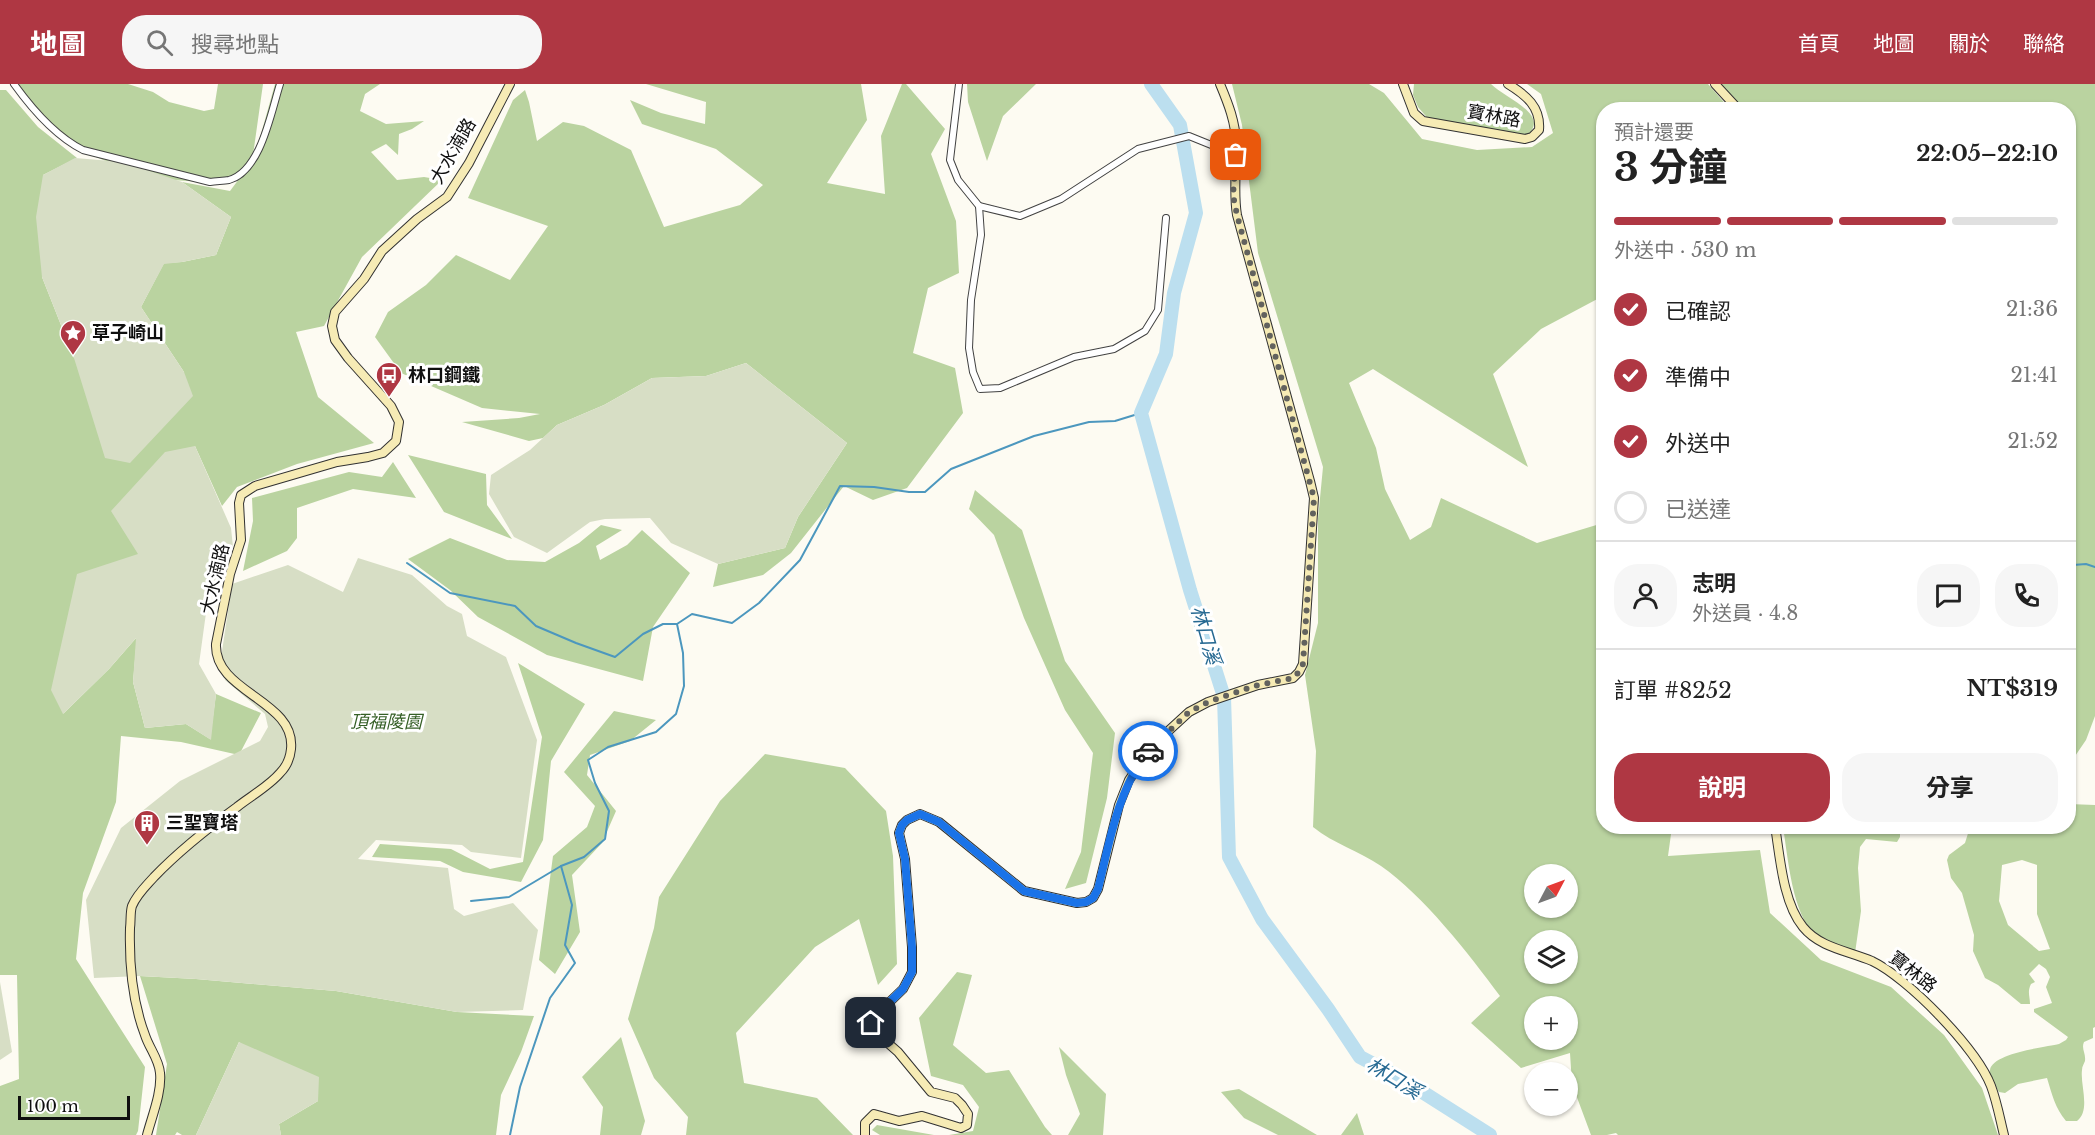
<!DOCTYPE html>
<html lang="zh-TW">
<head>
<meta charset="utf-8">
<style>
  :root { --surface:#fff; --page:#f6f6f6; --text:#222; --muted:#767676; --line:#e0e0e0; --accent:#af3743 }
  body { margin:0; font-family:"Libre Baskerville","Noto Sans TC",serif; background:var(--page); color:var(--text); height:100vh; display:flex; flex-direction:column; font-size:22px; white-space:nowrap }
  * { box-sizing:border-box; margin:0 }
  p { font-size:20px; color:var(--muted) }
  .icon { flex:none; width:33px; height:33px; fill:none; stroke:currentColor; stroke-width:2; stroke-linecap:round; stroke-linejoin:round }
  .map { position:relative; flex:1; overflow:hidden }
  .side { position:absolute; left:1596px; top:18px; width:480px; height:732px; display:flex; flex-direction:column; background:var(--surface); border-radius:24px; box-shadow:0 2px 4px #0004 }
  .side>* { flex:none }
  .needle { width:39px; rotate:49deg }
  .fabs { position:absolute; left:1524px; top:780px; display:grid; gap:12px }
  .fabs a { display:grid; place-items:center; width:54px; height:54px; border-radius:50%; background:var(--surface); box-shadow:0 2px 4px #0004; font-size:30px }
  .scale { position:absolute; left:18px; bottom:15px; width:112px; box-sizing:border-box; padding-left:6px; border:3px solid #0f0f0f; border-top:0; font-size:16px; line-height:21px; white-space:nowrap; color:#0f0f0f; -webkit-text-stroke:4px #fff; paint-order:stroke }
  .pin { position:absolute; display:grid; place-items:center; width:51px; height:51px; color:#fff; margin:-26px; border-radius:12px; box-shadow:0 3px 9px #0006 }
  .courier { position:absolute; display:grid; place-items:center; width:60px; height:60px; margin:-30px; border:4px solid #1a73e8; border-radius:50%; background:#fff; color:#222; box-shadow:0 2px 8px #0007 }
  .head em { font-style:normal; font-weight:700 }
  .head div { display:flex; flex-direction:column-reverse }
  .head { display:flex; align-items:center; justify-content:space-between; height:102px; padding:0 18px }
  h1 { font-size:39px; font-weight:700; line-height:45px }
  .bar { display:grid; grid-template-columns:repeat(4,1fr); gap:9px 6px; align-content:center; height:72px; padding:0 18px }
  .bar i { height:8px; border-radius:4px; background:var(--line) }
  .bar .active { background:var(--accent) }
  .bar p { grid-column:span 4 }
  .line { display:flex; align-items:center; gap:15px; padding:0 18px; border-top:2px solid var(--line) }
  .line div { flex:1 }
  .round { display:grid; place-items:center; flex:none; width:63px; height:63px; border-radius:24px; background:var(--page) }
  ol { padding:0 18px; list-style:none }
  li { display:flex; align-items:center; gap:18px; height:66px }
  li p { margin-inline-start:auto }
  li .icon { padding:6px; border-radius:50%; background:var(--accent); color:#fff; stroke-width:4 }
  li:last-child { color:var(--muted) }
  li i { width:33px; height:33px; border:3px solid var(--line); border-radius:50% }
  .cta { display:flex; gap:12px; margin-top:auto; padding:12px 18px }
  .cta a { flex:1; height:69px; border-radius:24px; background:var(--accent); color:#fff; font-size:24px; font-weight:700; line-height:69px; text-align:center }
  .cta a+a { background:var(--page); color:var(--text) }
  header { display:flex; align-items:center; gap:36px; box-sizing:border-box; height:84px; padding:0 30px; background:var(--accent); color:#fff }
  header strong { font-size:28px }
  nav { display:flex; gap:33px; margin-inline-start:auto; font-size:21px }
  .search { width:420px; height:54px; background:var(--page); display:flex; align-items:center; gap:15px; box-sizing:border-box; padding:0 21px; border-radius:24px; color:var(--muted); font-size:22px }
  .map>svg:first-child { display:block }
  .forest { fill:#bad3a0; fill-rule:evenodd }
  .cemetery { fill:#d7dec5 }
  .lines { fill:none; stroke-linecap:round; stroke-linejoin:round }
  .stream { stroke:#4c97be; stroke-width:2 }
  .river { stroke:#bcdfef; stroke-width:14 }
  .street-casing { stroke:#424242; stroke-width:8 }
  .secondary-casing { stroke:#313131; stroke-width:10 }
  .street { stroke:#fff; stroke-width:6 }
  .secondary { stroke:#f6ebb5; stroke-width:8 }
  .done { stroke:#62625e; stroke-width:6; stroke-dasharray:0 10.8 }
  .route { stroke:#1a73e8; stroke-width:8 }
  .labels { text-anchor:middle; stroke-width:6; stroke-linejoin:round; paint-order:stroke }
  .street-label { font-size:18px; fill:#0f0f0f; stroke:#fff }
  .poi-label { font-size:18px; font-weight:bold; fill:#0f0f0f; stroke:#fff; text-anchor:start }
  .park-label { font-size:18px; font-style:italic; fill:#355f26; stroke:#fff }
  .water-label { font-size:20px; font-style:italic; fill:#266992; stroke:#fff }
</style>
</head>
<body>
<header>
<strong>地圖</strong>
<div class="search"><svg class="icon" aria-label="search" viewBox="0 0 24 24"><circle cx="10" cy="10" r="6"/><path d="M15 15l6 6"/></svg>搜尋地點</div>
<nav><a>首頁</a><a>地圖</a><a>關於</a><a>聯絡</a></nav>
</header>
<div class="map">
<svg width="2095" height="1051" viewBox="0 0 2095 1051">
  <rect width="100%" height="100%" fill="#fdfbf2"/>
  <g class="forest">
    <path d="M11,0H128L153,8L169,18L204,27L214,25L218,0H263L253,71L240,92L218,99L172,96L118,82L76,65Z"/>
    <path d="M275,0H380L365,10L360,27L386,40L424,37L412,45L399,50L398,71L386,60L371,68L397,96L424,93L442,96L362,173L324,242L296,248L318,313L374,359L297,380L237,403L222,422L195,362L139,470L63,630L109,585L137,553L133,598L145,644L186,640L210,655L216,610L261,629L239,671L181,658L121,652L116,718L83,809L76,875L145,983L138,1047L136,1051H0V1002L19,995L17,891H0V6H6L38,43L77,74L43,91L42,193L74,274L184,288L141,223L164,179L182,178L216,171L231,133L182,98L230,107L254,75Z"/>
    <path d="M646,0H861L867,36L827,99L885,110L881,52L902,0H906L945,45L931,70L956,137L959,189L928,204L913,269L955,284L963,329L907,404L873,416L844,402L791,469L763,491L713,503L718,480L785,464L798,433L847,359L746,279L706,292L652,294L604,321L557,341L543,354L529,357L462,338L519,334L540,330L482,324L401,289L375,253L388,228L426,201L456,171L510,196L548,142L468,114L513,16L525,6L529,18L537,57L563,38L584,42L631,66L664,143L740,121L763,101L716,65L642,40L630,16L661,29L705,40L706,18Z"/>
    <path d="M967,0H1036L1003,32L987,77L968,18Z"/>
    <path d="M1232,0H1369L1384,9L1422,55L1477,66L1532,63L1553,49L1541,10L1527,0H1708L1730,25L1604,26L1603,212L1541,245L1493,290L1528,383L1373,285L1349,299L1376,364L1385,405L1410,456L1431,443L1441,414L1537,459L1603,439L1604,742L1672,743L1668,772L1760,766L1770,829L1821,876L1891,903L1944,951L1982,1004L1998,1051H1618L1616,1049L1607,1051H1591L1572,1000L1570,969L1521,984L1471,939L1500,912C1469,870 1423,811 1381,782C1359,767 1334,760 1313,743L1316,667L1305,591L1318,539V435L1323,383L1258,169L1242,41ZM1534,790H1568V824H1534ZM1534,856H1568V890H1534ZM1534,922H1568V956H1534Z"/>
    <path d="M1414,0H1491C1504,14 1554,31 1525,53L1430,37L1418,23L1413,11Z"/>
    <path d="M1720,0H2095V632L2086,656L2069,681L2068,26L1742,25Z"/>
    <path d="M408,371L486,390L487,421L512,455L444,428Z"/>
    <path d="M393,378L416,414L353,405L297,424V454L287,467L243,487L253,437L252,414L349,388L382,393Z"/>
    <path d="M975,406L1022,446L1065,577L1115,649L1107,714L1086,799L1065,805L1081,768L1093,669L1065,626L1024,534L994,451L969,425Z"/>
    <path d="M601,441L622,446L596,462L600,476L627,461L642,446L690,489L653,543L643,597L547,571L478,533L450,506L408,475L450,454L507,476L545,478L579,459Z"/>
    <path d="M518,579L585,620L551,677L543,756L521,798L463,788L440,777L372,773L380,760L451,765L490,785L523,778L542,653Z"/>
    <path d="M614,627L656,636L630,657L590,671L587,691L616,727L602,759L572,791L580,848L555,890L539,876L553,772L587,743L595,722L564,688Z"/>
    <path d="M765,670L845,684L886,727L893,772L897,880L878,901L859,835L815,863L736,949L744,999L817,1014L853,1051H686L688,1033L654,994L628,935L654,844L659,813L720,717Z"/>
    <path d="M2069,720L2095,721V943L2093,944V954L2084,958C2081,965 2086,969 2085,977C2084,980 2082,982 2082,986C2080,1001 2091,1026 2077,1037H2066C2055,1024 2052,1010 2047,994L2018,1000L2005,1009L1999,1008C1996,1002 1989,993 1990,986C1992,969 2046,963 2059,960L2066,956L2068,953L2034,928V925L2052,919L2046,903L2050,893L2046,885L2039,880L2029,890L2035,898L2031,900C2027,908 2030,912 2030,920H2021L1998,901L1985,894L1973,867L1974,851L1962,809L1951,794L1947,776L1949,771L1965,759L1970,743L2068,742ZM2022,776L2037,781V830L2050,865L2039,867L2008,841L1999,817L2002,781Z"/>
    <path d="M1783,743H1900V753L1897,758L1866,755L1860,763L1858,784L1861,827L1855,869C1843,864 1825,860 1816,852C1792,831 1788,773 1783,743Z"/>
    <path d="M957,888L972,891L953,961L986,989L1009,986L1045,1043L1052,1051H949L973,1047L979,1023L963,1001L931,992L919,934Z"/>
    <path d="M140,892L196,895L336,907L457,928L534,932L521,968L501,1011L496,1051H281L279,1040L318,1017L239,958L196,1051H182L177,1048L175,1051H156L167,980Z"/>
    <path d="M621,953L645,1037L641,1051H600L603,1023L582,993Z"/>
    <path d="M1059,963L1106,1010L1103,1051H1068L1080,1030L1066,991Z"/>
    <path d="M1239,1005L1317,1051H1278L1244,1034L1221,1008Z"/>
    <path d="M1357,1029L1364,1051H1341Z"/>
    <path d="M877,1041L934,1051H880L872,1046Z"/>
  </g>
  <g class="cemetery">
    <path d="M75,74L123,78L182,98L231,133L216,171L182,178L164,180L141,223L184,288L193,312L130,379L105,374L74,274L42,193L36,133L43,91Z"/>
    <path d="M746,279L847,359L798,433L785,464L718,480L671,459L650,434L605,435L590,438L547,469L514,453L489,410L491,391L530,366L557,341L604,321L652,294L706,292Z"/>
    <path d="M195,362L231,444L233,463L209,507L199,580L216,610L211,656L186,640L145,644L133,598L136,554L109,585L63,630L51,606L77,490L138,470L111,427L165,368Z"/>
    <path d="M358,474L412,491L447,522L462,530L467,552L506,573L537,656L521,774L471,768L462,761L376,756L358,775L448,784L454,825L464,832L513,819L538,846L523,926L457,928L336,907L196,895L140,892L94,894L86,816L121,744L180,697L260,657L268,643L265,630L225,596L221,574L232,500L288,481L343,508Z"/>
    <path d="M0,898L12,968L0,976Z"/>
    <path d="M239,958L319,993L318,1017L279,1040L281,1051H196Z"/>
  </g>
  <g class="lines">
    <g class="stream">
      <path d="M407,479L450,509L515,522L536,542L576,559L615,573L643,550L663,540H677"/>
      <path d="M2072,499L2073,481L2086,480L2095,483"/>
      <path d="M471,817L509,813L561,782"/>
      <path d="M510,1051L520,1003L550,914L575,879L565,861L572,821L561,782L584,773L605,755L609,727L595,699L588,676L608,663L656,648L676,630L684,602L683,569L677,540L692,530L732,539L759,519L800,476L840,402L874,403L909,408H925L951,385L1034,352L1089,338L1115,337L1141,329"/>
    </g>
    <path class="river" d="M1151,0L1180,41L1196,129L1174,209L1166,270L1141,329L1190,506L1224,613L1229,773L1262,835L1328,925L1360,973L1402,995L1490,1051"/>
    <g class="street-casing">
      <g id="street">
        <path d="M14,0C32,25 55,52 83,66L210,98C216,97 223,97 229,96C261,87 271,28 280,0"/>
        <path d="M959,0L950,76L958,96L979,122L981,151L971,216L969,264L973,288L980,305L1000,304L1074,273L1114,265L1145,247L1158,226L1166,134"/>
        <path d="M979,122L1020,132L1061,115L1138,65L1189,52L1236,71"/>
      </g>
    </g>
    <g class="secondary-casing">
      <g id="secondary">
        <path d="M1403,0L1414,29L1423,37L1525,55L1532,53L1539,46C1541,23 1526,11 1508,0"/>
        <path d="M1715,0L1739,26"/>
        <path d="M1775,742C1780,773 1783,819 1803,843C1820,864 1849,867 1872,877C1908,894 1977,965 1991,1002C1997,1018 2000,1035 2004,1051"/>
        <path d="M147,1051C152,1032 162,1008 160,989C159,975 149,964 145,951C132,917 129,881 130,844C131,837 130,828 132,822C137,810 146,802 154,793C179,767 208,744 237,723C251,712 269,702 280,689C287,682 290,675 291,665C296,616 214,609 216,560L230,490L241,456L239,419L241,411L255,402L337,378L368,373L383,369L396,357L399,338L391,322L348,274L335,256L332,242L335,228L364,195L382,167L417,135L447,113L469,79L510,0"/>
        <path d="M865,1051V1039L874,1030L899,1037L922,1032L961,1044L967,1041L968,1030L962,1021L955,1014L931,1008L898,968L873,946L871,939L874,933L903,905L912,888V863L905,775L899,749L902,741L907,736L920,730L939,738L1024,807L1077,819L1086,818L1093,814L1098,805L1119,721L1129,696L1153,661L1189,628L1208,618L1258,601L1293,594L1299,588L1303,580L1314,414L1310,397L1237,131C1233,107 1237,84 1236,60C1236,39 1228,19 1220,0"/>
      </g>
    </g>
    <use href="#street" class="street"/>
    <use href="#secondary" class="secondary"/>
  </g>
  <g class="lines">
    <path class="done" d="M1148,667L1189,628L1208,618L1225,612L1258,601L1293,594L1299,588L1303,580L1314,414L1237,131L1233,111L1236,71"/>
    <path class="route" d="M871,939L874,933L903,905L912,888V863L905,775L899,749L902,741L907,736L920,730L939,738L1024,807L1077,819L1086,818L1093,814L1098,805C1110,757 1117,708 1148,667"/>
  </g>
  <defs>
    <g id="sight-pin" transform="scale(1.35)"><path d="M0 17L-7.5 6A9.5 9.5 0 1 1 7.5 6Z" fill="#af3743" stroke="#fff"/><path d="M0-6L1.8-2.2L6-1.7L2.9 1.2L3.7 5.4L0 3.3L-3.7 5.4L-2.9 1.2L-6-1.7L-1.8-2.2Z" fill="#fff"/></g>
    <g id="bus-pin" transform="scale(1.35)"><path d="M0 17L-7.5 6A9.5 9.5 0 1 1 7.5 6Z" fill="#af3743" stroke="#fff"/><path d="M-5-6H5V4H4V6H2V4H-2V6H-4V4H-5ZM-3.5-4V0h7V-4ZM-3.5 1.2v1.5H-2V1.2ZM2 1.2v1.5H3.5V1.2Z" fill="#fff"/></g>
    <g id="building-pin" transform="scale(1.35)"><path d="M0 17L-7.5 6A9.5 9.5 0 1 1 7.5 6Z" fill="#af3743" stroke="#fff"/><path d="M-4-6H4V6H1V3H-1V6H-4ZM-2.5-4.3h1.7v1.8h-1.7ZM.8-4.3h1.7v1.8H.8ZM-2.5-1h1.7V.8h-1.7ZM.8-1h1.7V.8H.8Z" fill="#fff"/></g>
  </defs>
  <g fill-rule="evenodd">
    <use href="#sight-pin" x="73" y="249"/>
    <use href="#bus-pin" x="389" y="291"/>
    <use href="#building-pin" x="147" y="739"/>
  </g>
  <g class="labels">
    <g class="street-label">
      <text transform="translate(1494 32) rotate(10)" y="6">寶林路</text>
      <text transform="translate(453 67) rotate(-60)" y="6">大水湳路</text>
      <text transform="translate(215 495) rotate(-77)" y="6">大水湳路</text>
      <text transform="translate(1913 888) rotate(38)" y="6">寶林路</text>
    </g>
    <g class="poi-label">
      <text x="92" y="255">草子崎山</text>
      <text x="408" y="297">林口鋼鐵</text>
      <text x="166" y="745">三聖寶塔</text>
    </g>
    <g class="park-label">
      <text x="386" y="644">頂福陵園</text>
    </g>
    <g class="water-label">
      <text transform="translate(1206 551) rotate(74)" y="7">林口溪</text>
      <text transform="translate(1394 994) rotate(31)" y="7">林口溪</text>
    </g>
  </g>
</svg>
<div class="fabs">
<a><svg class="needle" viewBox="-14 -14 28 28"><path d="M0-13l5 13h-10z" fill="#e53935"/><path d="M0 13l5-13h-10z" fill="#767676"/></svg></a>
<a><svg class="icon" aria-label="layers" viewBox="0 0 24 24"><path d="M12 4l9 5-9 5-9-5zM3 14l9 5 9-5"/></svg></a>
<a>+</a>
<a>−</a>
</div>
<div class="scale">100 m</div>
<div class="pin" style="left:1236px;top:71px;background:#ea580c"><svg class="icon" aria-label="bag" viewBox="0 0 24 24"><path d="M5 8h14l-1 12H6zM9 8a3 3 0 0 1 6 0"/></svg></div>
<div class="pin" style="left:871px;top:939px;background:#1f2937"><svg class="icon" aria-label="home" viewBox="0 0 24 24"><path d="M3 11l9-7 9 7M6 9v11h12V9"/></svg></div>
<div class="courier" style="left:1148px;top:667px"><svg class="icon" aria-label="car" viewBox="0 0 24 24"><path d="M5 17H2v-5l4-1 3-4h7l3 4 3 1v5h-3M9 17h6M6 11h13"/><circle cx="7" cy="17" r="2"/><circle cx="17" cy="17" r="2"/></svg></div>
<section class="side">
<div class="head"><div><h1>3 分鐘</h1><p>預計還要</p></div><em>22:05–22:10</em></div>
<div class="bar"><i class="active"></i><i class="active"></i><i class="active"></i><i></i><p>外送中 · 530 m</p></div>
<ol>
<li><svg class="icon" aria-label="check" viewBox="0 0 24 24"><path d="M5 12l5 5 9-10"/></svg>已確認<p>21:36</p></li>
<li><svg class="icon" aria-label="check" viewBox="0 0 24 24"><path d="M5 12l5 5 9-10"/></svg>準備中<p>21:41</p></li>
<li><svg class="icon" aria-label="check" viewBox="0 0 24 24"><path d="M5 12l5 5 9-10"/></svg>外送中<p>21:52</p></li>
<li><i></i>已送達</li>
</ol>
<div class="line" style="height:108px"><a class="round"><svg class="icon" aria-label="person" viewBox="0 0 24 24"><circle cx="12" cy="8" r="4"/><path d="M4 21q1-7 8-7t8 7"/></svg></a><div><b>志明</b><p>外送員 · 4.8</p></div><a class="round"><svg class="icon" aria-label="chat" viewBox="0 0 24 24"><path d="M4 5h16v11H9l-5 4z"/></svg></a><a class="round"><svg class="icon" aria-label="phone" viewBox="0 0 24 24"><path d="M5 4h4l2 5-3 2q2 4 5 5l2-3 5 2v4C11 20 4 13 5 4z"/></svg></a></div>
<div class="line" style="height:78px"><div>訂單 #8252</div><b>NT$319</b></div>
<div class="cta"><a>說明</a><a>分享</a></div>
</section>
</div>
</body>
</html>
